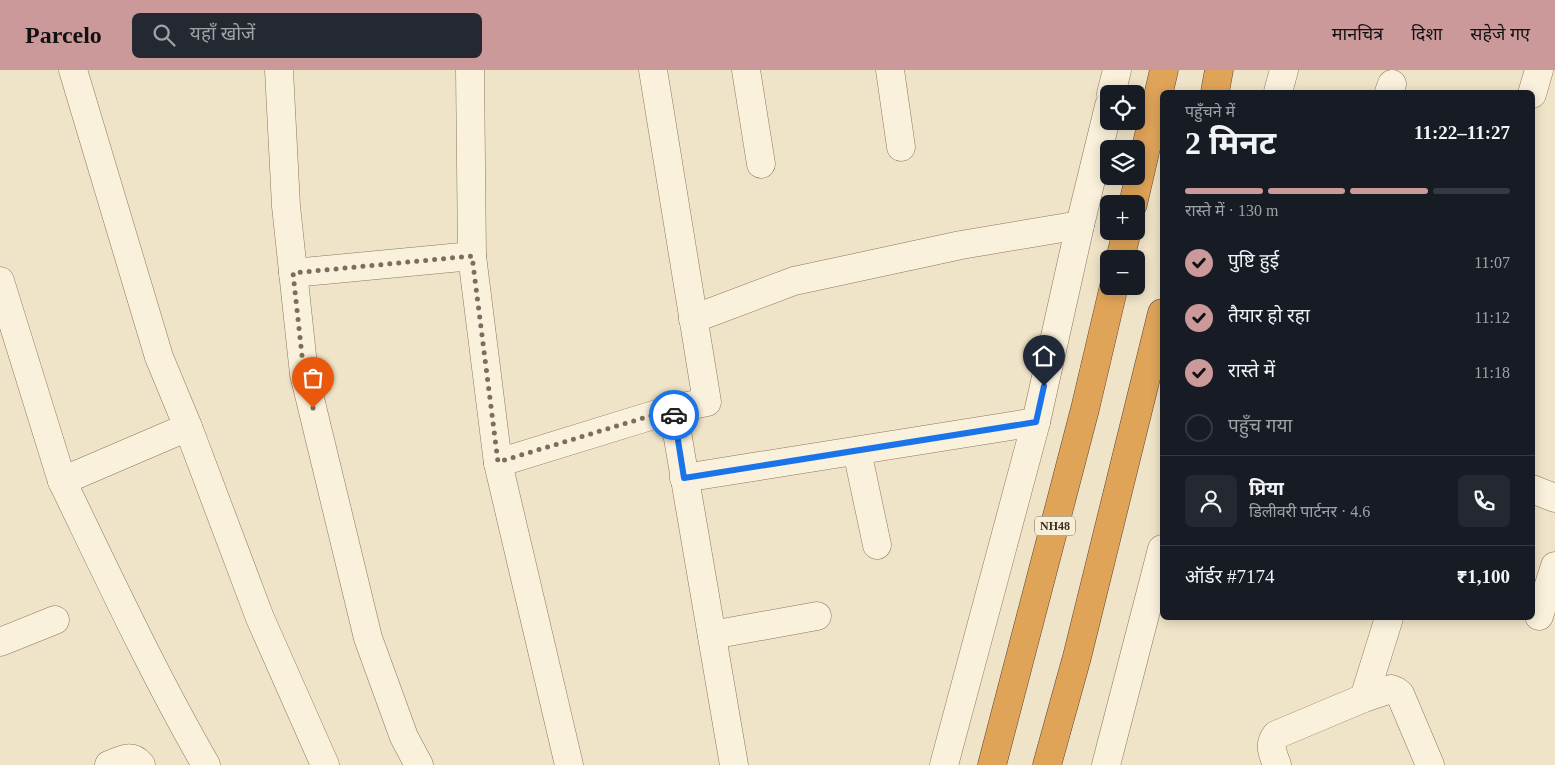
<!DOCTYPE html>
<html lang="hi">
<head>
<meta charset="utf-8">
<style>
  :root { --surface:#171b24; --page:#242831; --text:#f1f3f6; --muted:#9ea1a6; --line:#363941; --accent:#cc999b }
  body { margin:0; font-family:"Times New Roman","Noto Sans Devanagari",serif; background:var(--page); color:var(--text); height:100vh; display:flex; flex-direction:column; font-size:19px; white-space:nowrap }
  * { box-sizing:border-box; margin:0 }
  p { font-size:16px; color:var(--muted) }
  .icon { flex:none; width:28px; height:28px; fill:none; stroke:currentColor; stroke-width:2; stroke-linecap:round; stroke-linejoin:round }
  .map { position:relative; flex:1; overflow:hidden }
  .details { position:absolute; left:1160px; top:20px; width:375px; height:530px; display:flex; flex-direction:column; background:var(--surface); border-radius:8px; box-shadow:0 2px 12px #0003 }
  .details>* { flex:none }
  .fabs { position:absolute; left:1100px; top:15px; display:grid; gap:10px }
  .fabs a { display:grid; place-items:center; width:45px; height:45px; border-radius:8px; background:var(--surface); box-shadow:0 2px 12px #0003; font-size:25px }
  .pin { position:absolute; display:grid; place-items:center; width:42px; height:42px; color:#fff; margin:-51px -21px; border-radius:50% 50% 50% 0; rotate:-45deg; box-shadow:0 0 5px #0007 }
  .pin .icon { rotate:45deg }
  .courier { position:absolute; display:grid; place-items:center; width:50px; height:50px; margin:-25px; border:4px solid #1a73e8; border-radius:50%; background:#fff; color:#222; box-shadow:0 1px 6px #0007 }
  .headline em { font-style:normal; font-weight:700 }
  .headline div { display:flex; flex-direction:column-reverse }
  .headline { display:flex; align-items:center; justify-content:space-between; height:85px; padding:0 25px }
  h1 { font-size:32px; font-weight:700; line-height:38px }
  .bar { display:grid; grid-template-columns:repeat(4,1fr); gap:8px 5px; align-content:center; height:60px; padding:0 25px }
  .bar i { height:6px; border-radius:4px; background:var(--line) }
  .bar .on { background:var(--accent) }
  .bar p { grid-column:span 4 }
  .line { display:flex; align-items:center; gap:12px; padding:0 25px; border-top:1px solid var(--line) }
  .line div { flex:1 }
  .round { display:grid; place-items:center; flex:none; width:52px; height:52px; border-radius:8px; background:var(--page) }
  ol { padding:0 25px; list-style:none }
  li { display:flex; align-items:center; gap:15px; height:55px }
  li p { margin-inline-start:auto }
  li .icon { padding:5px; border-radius:50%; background:var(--accent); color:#111; stroke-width:4 }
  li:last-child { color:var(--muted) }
  li i { width:28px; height:28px; border:2px solid var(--line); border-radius:50% }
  header { display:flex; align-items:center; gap:30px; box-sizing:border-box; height:70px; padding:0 25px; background:var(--accent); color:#111 }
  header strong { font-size:24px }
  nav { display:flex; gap:28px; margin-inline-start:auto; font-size:18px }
  .search { width:350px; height:45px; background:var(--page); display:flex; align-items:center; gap:12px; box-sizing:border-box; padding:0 18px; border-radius:8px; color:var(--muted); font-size:19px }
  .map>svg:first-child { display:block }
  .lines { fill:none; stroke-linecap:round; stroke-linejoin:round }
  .minor-casing { stroke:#8d765c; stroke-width:29 }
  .highway-casing { stroke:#5b4430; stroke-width:29 }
  .minor { stroke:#faf1dc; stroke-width:28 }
  .highway { stroke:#e0a458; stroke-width:28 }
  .done { stroke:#7c6e5b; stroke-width:5; stroke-dasharray:0 9 }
  .route { stroke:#1a73e8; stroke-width:6 }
  .labels { text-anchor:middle; stroke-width:4; stroke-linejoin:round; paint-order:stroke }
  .shield { fill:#f7eed8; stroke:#756857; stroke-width:1 }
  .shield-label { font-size:12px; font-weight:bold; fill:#3d2e20 }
</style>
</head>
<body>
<header>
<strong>Parcelo</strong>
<div class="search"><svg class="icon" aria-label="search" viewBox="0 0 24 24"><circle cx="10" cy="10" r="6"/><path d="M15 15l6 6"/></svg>यहाँ खोजें</div>
<nav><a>मानचित्र</a><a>दिशा</a><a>सहेजे गए</a></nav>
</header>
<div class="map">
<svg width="1555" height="695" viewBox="0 0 1555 695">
  <rect width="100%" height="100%" fill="#f0e4c8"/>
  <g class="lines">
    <g class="minor-casing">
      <g id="minor">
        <path d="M73,0L159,287L188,357L260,548L325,695"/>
        <path d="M279,0L286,136L304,304L368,568L404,667L419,695"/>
        <path d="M470,0L472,186L498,393L569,695"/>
        <path d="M746,0L761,94"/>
        <path d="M890,0L901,77"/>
        <path d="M1278,22L1284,0"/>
        <path d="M1389,22L1392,14"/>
        <path d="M1111,24L1117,0"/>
        <path d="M1532,24L1539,0"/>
        <path d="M293,203L472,186"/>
        <path d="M0,211L62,411L188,357"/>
        <path d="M693,249L794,211L961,175L1080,155"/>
        <path d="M673,339L734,695"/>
        <path d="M857,381L877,475"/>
        <path d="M498,393L673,339L707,332L653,0"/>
        <path d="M684,408L1036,352"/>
        <path d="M62,411C108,506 153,603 206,695"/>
        <path d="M1532,419L1555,428"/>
        <path d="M1539,546L1555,496"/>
        <path d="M712,565L817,546"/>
        <path d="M0,572L55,550"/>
        <path d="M1364,628L1389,548"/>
        <path d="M109,695C121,690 131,683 141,695"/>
        <path d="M944,695L1036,352L1080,155L1109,36"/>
        <path d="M1106,695L1162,479"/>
        <path d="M1277,695C1273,684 1268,675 1276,665L1364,628L1391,619L1396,621L1400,624L1430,695"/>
      </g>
    </g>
    <g class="highway-casing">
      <g id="highway">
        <path d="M1215,22L1219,0"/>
        <path d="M1133,134L1164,0"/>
        <path d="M1120,189L1127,161"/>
        <path d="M992,695L1085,339L1114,216"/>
        <path d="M1047,695L1077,587L1162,243"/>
      </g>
    </g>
    <use href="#minor" class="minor"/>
    <use href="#highway" class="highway"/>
  </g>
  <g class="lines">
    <path class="done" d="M313,338L304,304L293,203L472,186L498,392L673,339L674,345"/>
    <path class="route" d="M674,345L684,408L1036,352L1044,316"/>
  </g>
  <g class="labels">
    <rect class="shield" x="1035" y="446.5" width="40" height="19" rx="4"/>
    <g class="shield-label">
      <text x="1055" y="460">NH48</text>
    </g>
  </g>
</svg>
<div class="fabs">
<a><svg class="icon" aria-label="locate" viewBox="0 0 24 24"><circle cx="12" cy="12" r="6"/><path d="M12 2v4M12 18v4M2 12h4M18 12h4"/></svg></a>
<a><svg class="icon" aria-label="layers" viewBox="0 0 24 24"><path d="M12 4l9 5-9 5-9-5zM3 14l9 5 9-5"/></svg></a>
<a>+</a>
<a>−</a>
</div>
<div class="pin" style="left:313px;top:338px;background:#ea580c"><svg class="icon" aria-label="bag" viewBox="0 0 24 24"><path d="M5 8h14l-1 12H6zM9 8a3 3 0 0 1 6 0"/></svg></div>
<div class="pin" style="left:1044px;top:316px;background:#1f2937"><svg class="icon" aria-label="home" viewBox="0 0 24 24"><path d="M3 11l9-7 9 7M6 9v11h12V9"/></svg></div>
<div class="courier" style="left:674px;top:345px"><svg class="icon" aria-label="car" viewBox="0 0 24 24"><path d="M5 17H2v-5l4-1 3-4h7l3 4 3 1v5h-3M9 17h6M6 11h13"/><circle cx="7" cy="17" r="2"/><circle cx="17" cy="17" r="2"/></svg></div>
<section class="details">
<div class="headline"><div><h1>2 मिनट</h1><p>पहुँचने में</p></div><em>11:22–11:27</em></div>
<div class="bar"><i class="on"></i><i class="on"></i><i class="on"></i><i></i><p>रास्ते में · 130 m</p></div>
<ol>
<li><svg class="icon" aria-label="check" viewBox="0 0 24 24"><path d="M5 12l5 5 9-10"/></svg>पुष्टि हुई<p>11:07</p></li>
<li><svg class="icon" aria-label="check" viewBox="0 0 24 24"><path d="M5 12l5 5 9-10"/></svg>तैयार हो रहा<p>11:12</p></li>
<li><svg class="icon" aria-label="check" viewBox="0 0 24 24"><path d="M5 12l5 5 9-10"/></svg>रास्ते में<p>11:18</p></li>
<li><i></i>पहुँच गया</li>
</ol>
<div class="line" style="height:90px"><a class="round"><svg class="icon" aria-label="person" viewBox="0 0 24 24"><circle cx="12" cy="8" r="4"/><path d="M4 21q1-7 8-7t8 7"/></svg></a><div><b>प्रिया</b><p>डिलीवरी पार्टनर · 4.6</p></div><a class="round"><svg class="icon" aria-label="phone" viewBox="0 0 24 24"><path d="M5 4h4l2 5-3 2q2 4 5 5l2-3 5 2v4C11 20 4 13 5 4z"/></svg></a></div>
<div class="line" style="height:65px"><div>ऑर्डर #7174</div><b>₹1,100</b></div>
</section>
</div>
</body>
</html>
